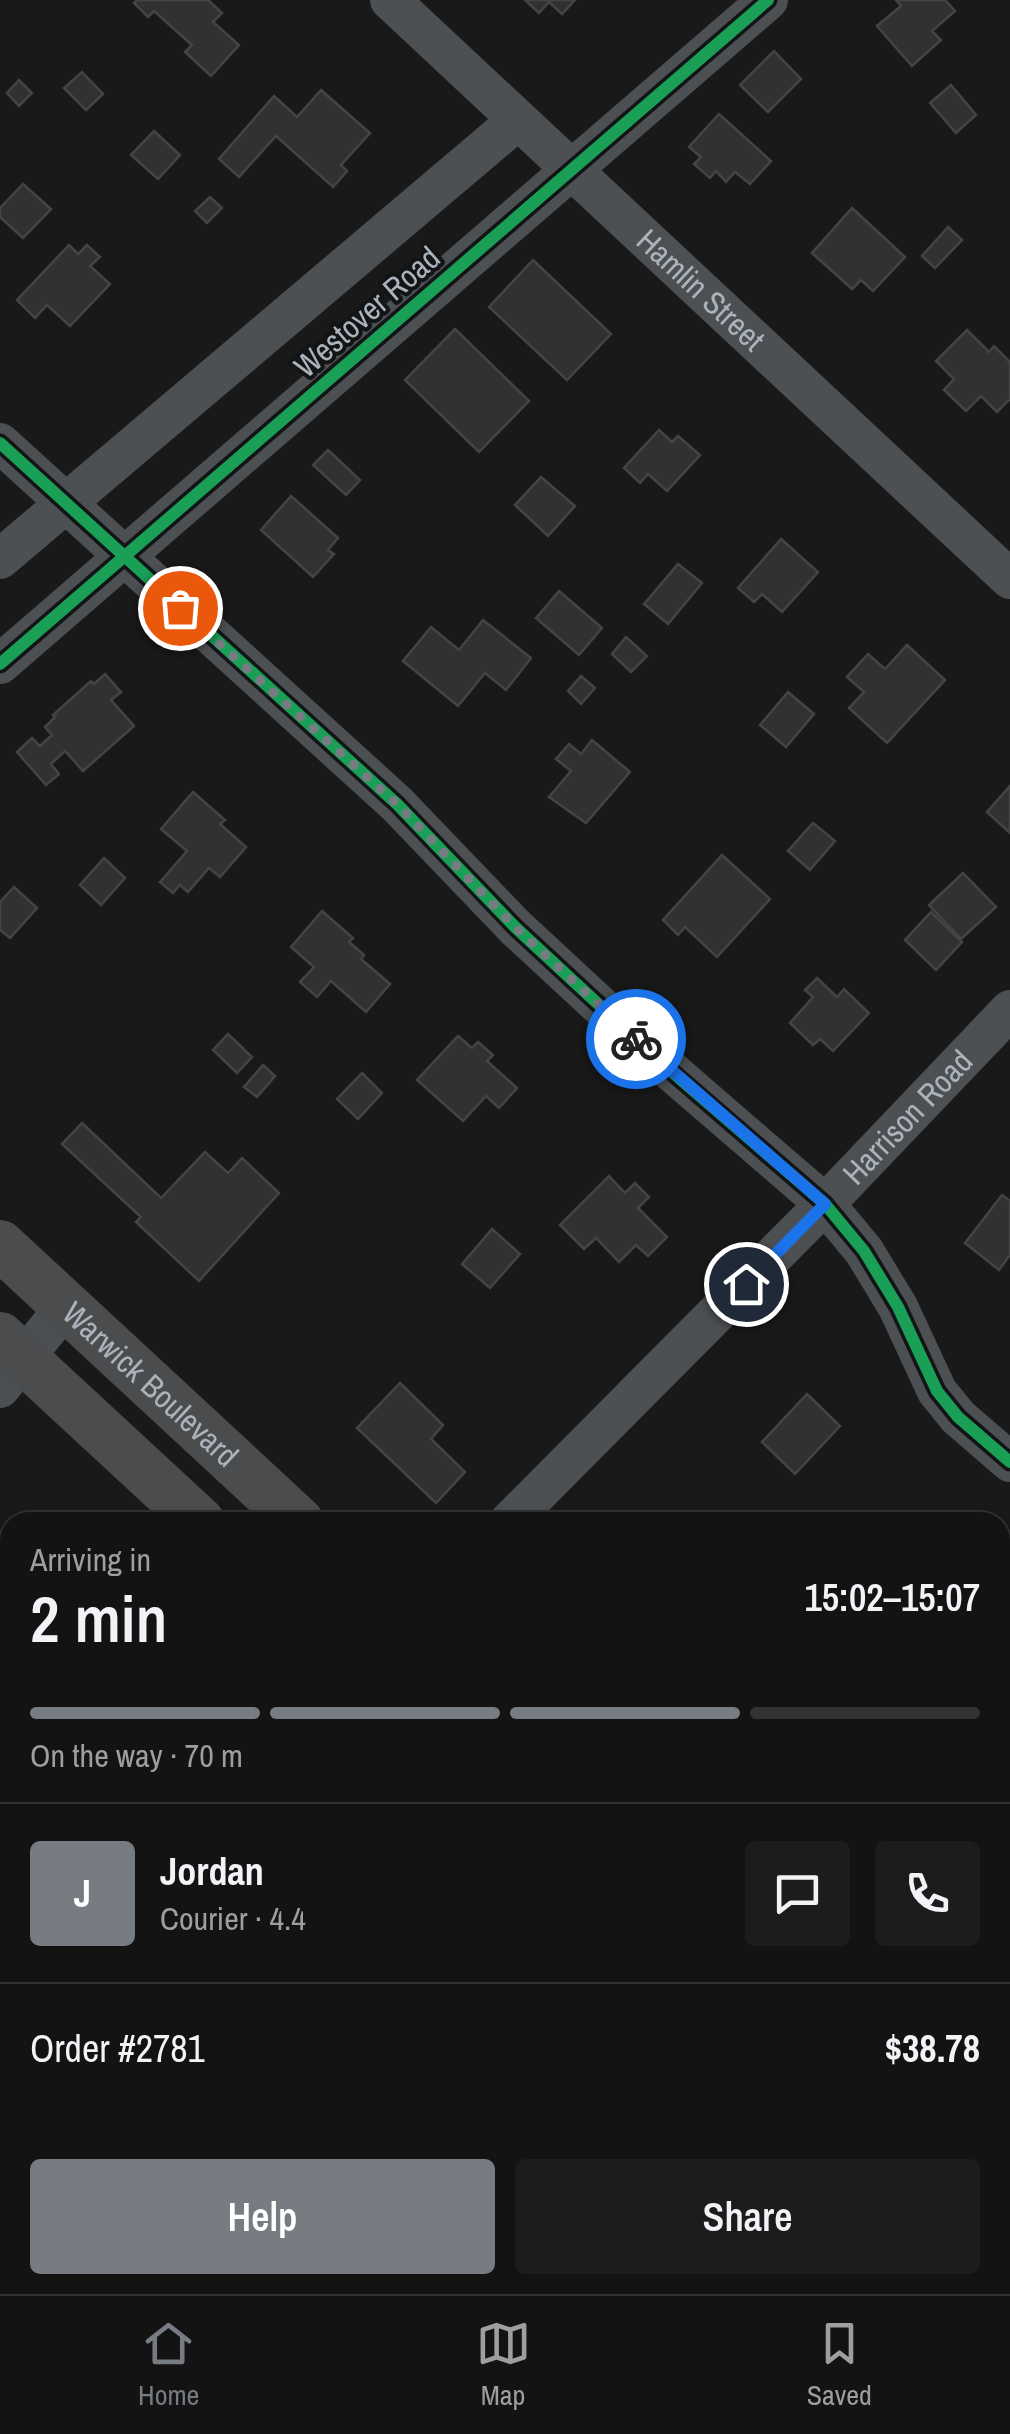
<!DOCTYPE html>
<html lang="en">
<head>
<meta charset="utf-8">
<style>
  :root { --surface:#131314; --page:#1c1c1d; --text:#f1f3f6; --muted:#9d9ea0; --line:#323234; --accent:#777c83 }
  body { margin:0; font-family:"Archivo Narrow",sans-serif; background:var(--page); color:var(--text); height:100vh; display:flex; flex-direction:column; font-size:38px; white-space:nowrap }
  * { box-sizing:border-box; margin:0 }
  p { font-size:32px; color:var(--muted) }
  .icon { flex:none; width:55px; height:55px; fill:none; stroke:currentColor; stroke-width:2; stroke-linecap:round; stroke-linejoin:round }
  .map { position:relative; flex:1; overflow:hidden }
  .side { position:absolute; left:0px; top:1512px; width:1010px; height:782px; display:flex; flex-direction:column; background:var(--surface); border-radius:30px 30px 0 0; box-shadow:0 2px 8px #0004,0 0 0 2px var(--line) }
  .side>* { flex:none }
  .pin { position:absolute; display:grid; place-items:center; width:85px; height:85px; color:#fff; margin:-42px; border:5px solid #fff; border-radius:50%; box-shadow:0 2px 10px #0007 }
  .courier { position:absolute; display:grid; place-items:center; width:100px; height:100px; margin:-50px; border:8px solid #1a73e8; border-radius:50%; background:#fff; color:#222; box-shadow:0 2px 12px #0007 }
  .head em { font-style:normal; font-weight:600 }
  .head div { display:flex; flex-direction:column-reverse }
  .head { display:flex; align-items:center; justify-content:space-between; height:170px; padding:0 30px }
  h1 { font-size:65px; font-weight:600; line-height:75px }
  .bar { display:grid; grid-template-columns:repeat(4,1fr); gap:15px 10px; align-content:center; height:120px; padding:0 30px }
  .bar i { height:12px; border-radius:8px; background:var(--line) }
  .bar .current { background:var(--accent) }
  .bar p { grid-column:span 4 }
  .line { display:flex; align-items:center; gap:25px; padding:0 30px; border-top:2px solid var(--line) }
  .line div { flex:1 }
  .round { display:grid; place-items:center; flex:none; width:105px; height:105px; border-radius:10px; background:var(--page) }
  .cta { display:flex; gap:20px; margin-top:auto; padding:20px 30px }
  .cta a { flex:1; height:115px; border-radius:10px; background:var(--accent); color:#fff; font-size:40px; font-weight:600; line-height:115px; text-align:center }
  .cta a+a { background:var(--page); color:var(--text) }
  .tabs { display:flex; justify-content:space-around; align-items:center; height:140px; border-top:2px solid var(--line); background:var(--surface); font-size:28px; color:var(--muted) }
  .tabs a { display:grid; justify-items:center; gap:5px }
  .tabs .current { color:var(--accent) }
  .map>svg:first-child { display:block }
  .building { fill:#313132; stroke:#424446; stroke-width:2.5 }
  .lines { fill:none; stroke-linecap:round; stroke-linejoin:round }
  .minor { stroke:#4d5053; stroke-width:40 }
  .major { stroke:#4b4c4e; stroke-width:50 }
  .cycleway-casing { stroke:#131416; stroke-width:19 }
  .cycleway { stroke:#1a9f57; stroke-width:12 }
  .done { stroke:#777c83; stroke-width:10; stroke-dasharray:0 18 }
  .route { stroke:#1a73e8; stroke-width:12 }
  .labels { text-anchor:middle; stroke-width:8; stroke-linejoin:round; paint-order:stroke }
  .street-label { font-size:32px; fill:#aab2bb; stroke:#131416 }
</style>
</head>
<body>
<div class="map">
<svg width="1010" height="2294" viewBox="0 0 1010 2294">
  <rect width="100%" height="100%" fill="#19191a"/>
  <g class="building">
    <path d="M137,0H208L222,13L213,22L239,45L211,76L185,52L192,45L154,11L148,17L134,3Z"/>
    <path d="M525,0H575L562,14L549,2L539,13Z"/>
    <path d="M896,0H945L955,11L932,31L941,40L912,66L877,26L901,6Z"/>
    <path d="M774,51L801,79L768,112L740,85Z"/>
    <path d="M82,72L103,94L86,110L64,88Z"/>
    <path d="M19,80L32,93L19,106L7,93Z"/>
    <path d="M951,85L976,115L956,133L930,103Z"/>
    <path d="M321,90L370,133L341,165L347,171L333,187L276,136L239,177L219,159L274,96L297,117Z"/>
    <path d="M719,114L771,161L750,184L735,172L726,182L716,171L710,178L694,164L701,157L689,147Z"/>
    <path d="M154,131L180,155L158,179L131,155Z"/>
    <path d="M23,184L51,209L23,238L0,217V208Z"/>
    <path d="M210,197L222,208L207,223L195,211Z"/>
    <path d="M852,208L905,257L873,291L861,280L852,289L812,253Z"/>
    <path d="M948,227L962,240L935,268L922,256Z"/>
    <path d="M69,245L78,254L87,245L100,257L90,266L110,284L70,326L47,305L35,318L17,300Z"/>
    <path d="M533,260L611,334L567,380L489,307Z"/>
    <path d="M455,329L529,401L479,452L405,380Z"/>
    <path d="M967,330L989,352L994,346L1010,362V399L997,412L981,396L966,411L944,390L954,379L936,361Z"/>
    <path d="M659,430L672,442L678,436L700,455L667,491L648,474L640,483L624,468Z"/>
    <path d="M328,450L360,480L346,495L313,465Z"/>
    <path d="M541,477L575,506L548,536L515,505Z"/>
    <path d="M291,496L338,538L328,550L334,554L313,577L261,530Z"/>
    <path d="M781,539L818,572L782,612L762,594L754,602L738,588Z"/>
    <path d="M678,564L702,583L668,624L644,604Z"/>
    <path d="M559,591L602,628L579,655L536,618Z"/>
    <path d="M483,620L531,658L506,690L485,673L458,706L403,661L431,627L459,650Z"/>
    <path d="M626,637L647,656L631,672L612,654Z"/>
    <path d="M907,645L945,680L887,743L849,708L864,692L847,677L868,654L885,669Z"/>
    <path d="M105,674L121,692L111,700L134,726L83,771L65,751L51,764L59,774L46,785L17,752L32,738L40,746L52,735L45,727L55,717L53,715L91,681L94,684Z"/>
    <path d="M581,676L595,688L581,704L568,691Z"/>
    <path d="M788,692L814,714L786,747L760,725Z"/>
    <path d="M592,740L630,772L586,823L549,797L571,771L556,759L569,744L581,754Z"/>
    <path d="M1010,786V833L987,812Z"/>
    <path d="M193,792L225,820L220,824L246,847L220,877L209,868L188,892L180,885L173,893L160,882L187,851L161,829Z"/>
    <path d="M813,823L835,841L810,870L788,851Z"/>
    <path d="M722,855L770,899L717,957L685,927L678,935L663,920Z"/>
    <path d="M104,858L125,878L101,905L80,885Z"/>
    <path d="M963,873L996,907L961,939L929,905Z"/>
    <path d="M14,887L37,908L10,938L0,930V902Z"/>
    <path d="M322,911L353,938L349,942L364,955L361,959L390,984L366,1012L331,981L317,997L300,982L314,967L291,947Z"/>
    <path d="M931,912L962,942L936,970L905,940Z"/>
    <path d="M817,978L837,997L844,989L869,1013L833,1051L820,1039L813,1045L790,1023L813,997L805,990Z"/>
    <path d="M228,1034L252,1057L237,1073L213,1050Z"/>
    <path d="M458,1036L472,1048L478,1042L493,1055L487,1061L517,1088L499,1108L486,1096L463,1121L417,1080Z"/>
    <path d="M263,1065L275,1076L257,1097L244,1087Z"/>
    <path d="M362,1073L382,1093L358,1119L337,1099Z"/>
    <path d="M82,1123L161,1198L205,1152L228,1173L242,1158L279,1193L199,1281L136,1222L141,1217L62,1144Z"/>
    <path d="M609,1176L625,1193L635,1183L649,1197L638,1208L667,1237L648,1256L636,1245L619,1262L596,1238L584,1249L560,1225Z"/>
    <path d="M1002,1195L1010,1201V1255L999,1270L965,1243Z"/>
    <path d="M492,1229L520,1254L490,1288L462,1264Z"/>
    <path d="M400,1383L443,1425L431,1439L465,1472L436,1503L357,1428Z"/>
    <path d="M807,1394L840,1426L795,1474L762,1442Z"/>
    <path d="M1000,1596L1010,1604V1620L1000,1632Z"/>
    <path d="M0,1603L10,1610V1684L0,1677Z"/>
    <path d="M1010,1637V1674L1000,1666V1648Z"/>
    <path d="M1006,1775L1010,1777V1841L1005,1847L1000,1843V1783Z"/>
    <path d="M5,2033L10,2037V2092L0,2084V2038Z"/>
    <path d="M1010,2055V2110L1000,2102V2067Z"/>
    <path d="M3,2119L10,2125V2161L0,2174V2122Z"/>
    <path d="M256,2285H305L311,2290L307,2294H267Z"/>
  </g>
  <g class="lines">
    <g class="minor">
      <path id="s1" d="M390,0L1010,579"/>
      <path d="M0,443L397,804L515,927L664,1065L825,1204L864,1251L898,1307L937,1391L958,1417L1010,1462"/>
      <path d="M0,559L518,120"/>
      <path d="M0,664L768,0"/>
      <path d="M0,1388L66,1306"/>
      <path id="s2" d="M509,1522L825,1204L1010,1010"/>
      <path d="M1000,1998L1010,1986"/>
      <path d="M41,2294L48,2285"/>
      <path d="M769,2294L776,2285"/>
    </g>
    <g class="major">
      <path id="s3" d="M0,1245L299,1522"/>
      <path d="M0,1337L200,1522"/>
      <path d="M1000,2207L1010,2215"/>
      <path d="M995,2285L1006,2294"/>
    </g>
    <g class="cycleway-casing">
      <g id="cycleway">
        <path d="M0,443L397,804L515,927L664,1065L825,1204L864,1251L898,1307L937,1391L958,1417L1010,1462"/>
        <path d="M0,664L768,0"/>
      </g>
    </g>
    <use href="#cycleway" class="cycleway"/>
  </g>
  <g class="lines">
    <path class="done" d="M180,608L397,804L515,927L636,1039"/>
    <path class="route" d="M636,1039L825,1204L746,1284"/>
  </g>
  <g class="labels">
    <g class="street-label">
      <text dy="11" stroke="none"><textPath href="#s1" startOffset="425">Hamlin Street</textPath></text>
      <text transform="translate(367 312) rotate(-41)" y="11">Westover Road</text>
      <text dy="11" stroke="none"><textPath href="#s2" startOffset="568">Harrison Road</textPath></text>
      <text dy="11" stroke="none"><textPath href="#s3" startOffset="205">Warwick Boulevard</textPath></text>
    </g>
  </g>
</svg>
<div class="pin" style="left:180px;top:608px;background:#ea580c"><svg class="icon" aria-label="bag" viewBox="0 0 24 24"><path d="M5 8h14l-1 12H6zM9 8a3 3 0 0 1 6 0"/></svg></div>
<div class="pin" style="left:746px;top:1284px;background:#1f2937"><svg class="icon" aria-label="home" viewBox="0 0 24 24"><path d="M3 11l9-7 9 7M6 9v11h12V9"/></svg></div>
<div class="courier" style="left:636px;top:1039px"><svg class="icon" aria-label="bike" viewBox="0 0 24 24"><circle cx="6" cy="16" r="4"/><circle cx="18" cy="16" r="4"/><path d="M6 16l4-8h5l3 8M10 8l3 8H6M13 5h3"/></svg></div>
<section class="side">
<div class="head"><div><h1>2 min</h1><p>Arriving in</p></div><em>15:02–15:07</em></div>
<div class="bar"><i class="current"></i><i class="current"></i><i class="current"></i><i></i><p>On the way · 70 m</p></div>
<div class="line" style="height:180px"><b class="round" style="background:var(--accent);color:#fff">J</b><div><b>Jordan</b><p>Courier · 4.4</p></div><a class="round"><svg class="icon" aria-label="chat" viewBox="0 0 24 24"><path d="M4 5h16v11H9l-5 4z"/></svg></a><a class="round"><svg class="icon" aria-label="phone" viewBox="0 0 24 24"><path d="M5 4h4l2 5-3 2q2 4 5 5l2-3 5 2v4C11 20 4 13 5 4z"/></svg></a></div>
<div class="line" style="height:130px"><div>Order #2781</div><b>$38.78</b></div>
<div class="cta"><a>Help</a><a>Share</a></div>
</section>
</div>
<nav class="tabs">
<a class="current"><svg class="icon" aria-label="home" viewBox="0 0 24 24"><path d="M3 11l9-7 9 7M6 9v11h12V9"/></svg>Home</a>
<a><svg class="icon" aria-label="map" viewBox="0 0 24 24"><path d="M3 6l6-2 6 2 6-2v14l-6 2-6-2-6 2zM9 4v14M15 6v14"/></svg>Map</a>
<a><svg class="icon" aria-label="saved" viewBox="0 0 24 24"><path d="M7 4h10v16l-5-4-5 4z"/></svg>Saved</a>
</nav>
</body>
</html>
